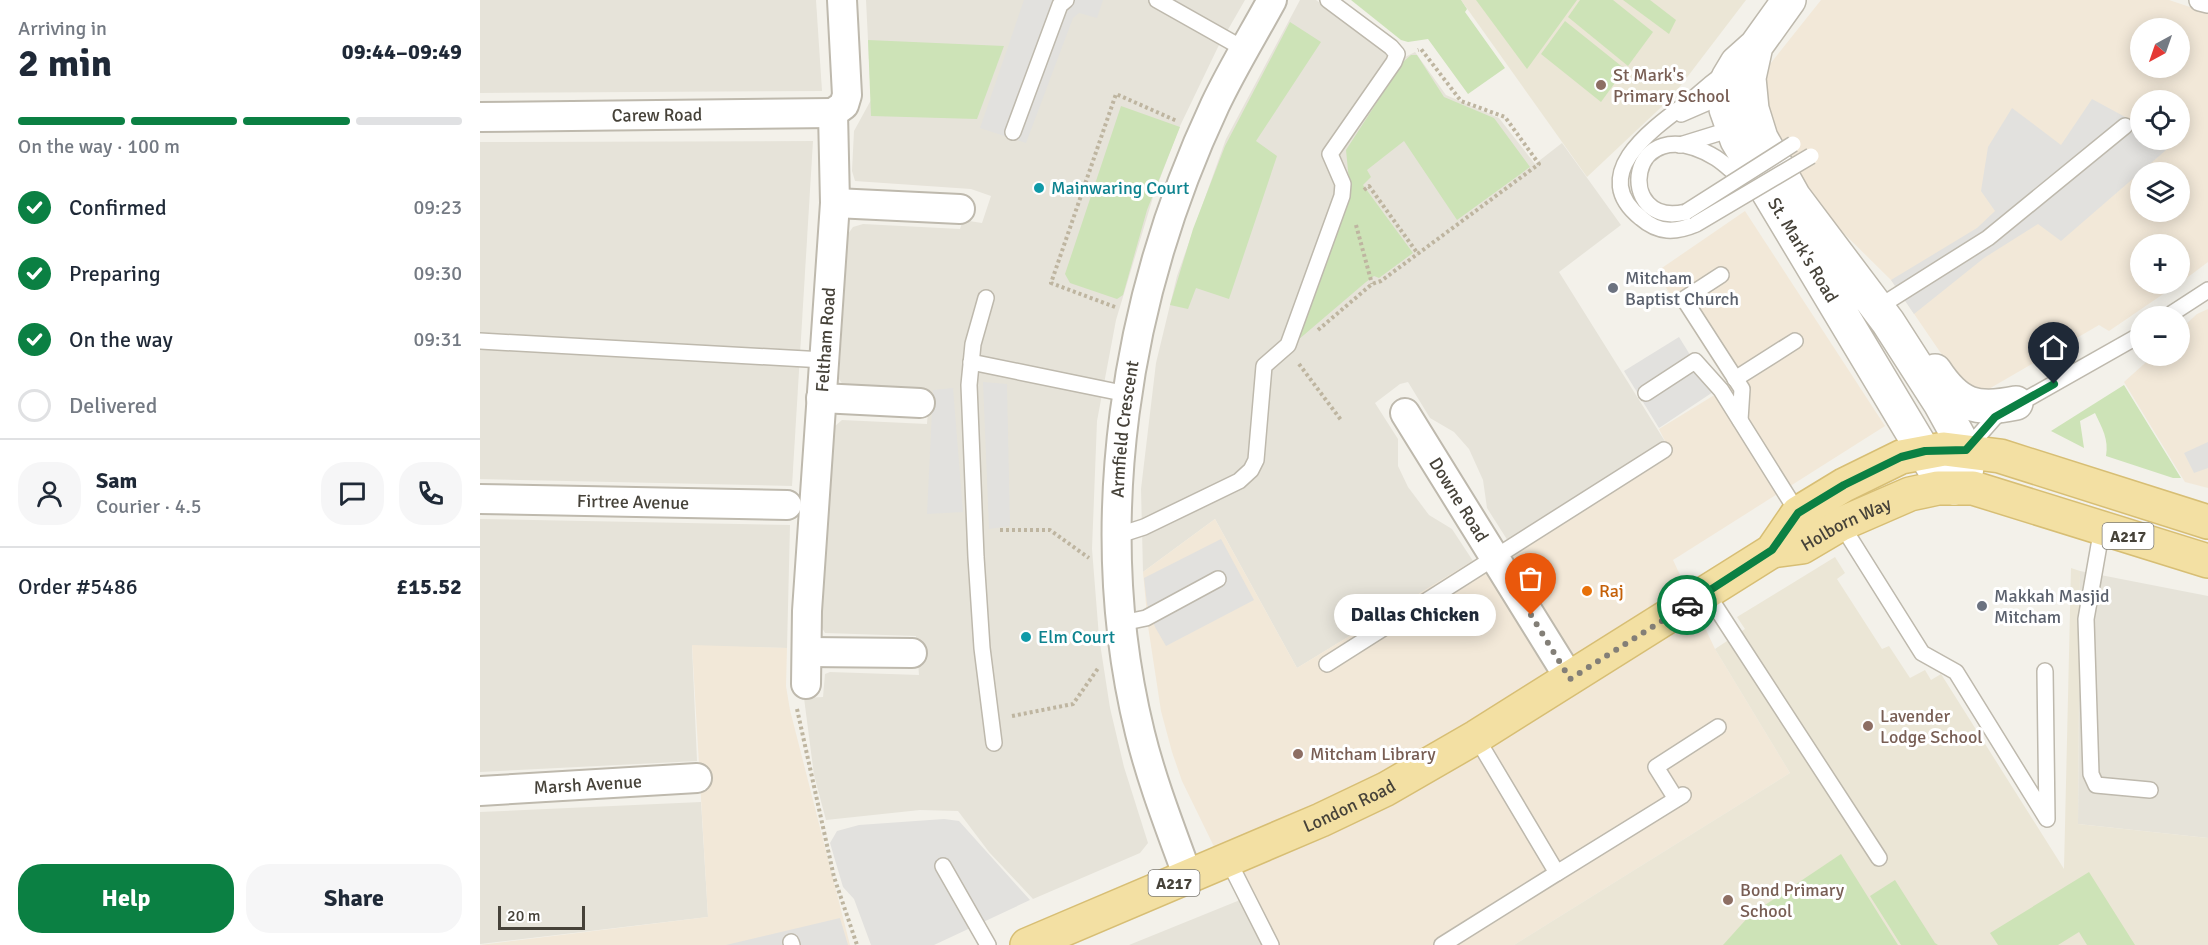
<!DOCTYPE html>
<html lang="en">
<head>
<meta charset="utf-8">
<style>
  :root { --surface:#fff; --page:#f6f6f7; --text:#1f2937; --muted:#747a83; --line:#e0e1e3; --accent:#0b8043 }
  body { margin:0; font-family:Signika,sans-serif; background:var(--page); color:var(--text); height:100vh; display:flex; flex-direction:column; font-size:22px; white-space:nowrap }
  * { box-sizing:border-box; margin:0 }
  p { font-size:20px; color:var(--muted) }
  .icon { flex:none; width:33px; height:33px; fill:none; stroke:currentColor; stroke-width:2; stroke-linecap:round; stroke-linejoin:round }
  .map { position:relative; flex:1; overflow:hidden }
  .side { display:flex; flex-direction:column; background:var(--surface); width:480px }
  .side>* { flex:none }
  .needle { width:39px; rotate:220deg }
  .fabs { position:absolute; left:1650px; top:18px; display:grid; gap:12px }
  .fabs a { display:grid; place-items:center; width:60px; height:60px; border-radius:50%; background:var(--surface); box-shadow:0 3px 15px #0003; font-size:30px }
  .scale { position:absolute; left:18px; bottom:15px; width:87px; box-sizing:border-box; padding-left:6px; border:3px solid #464239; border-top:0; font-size:16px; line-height:21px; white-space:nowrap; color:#464239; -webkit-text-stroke:4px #fff; paint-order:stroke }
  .pin { position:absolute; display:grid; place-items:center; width:51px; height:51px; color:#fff; margin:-62px -26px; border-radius:50% 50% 50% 0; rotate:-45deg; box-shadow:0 0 6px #0007 }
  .pin .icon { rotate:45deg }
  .courier { position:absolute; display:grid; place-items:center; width:60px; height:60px; margin:-30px; border:4px solid #0b8043; border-radius:50%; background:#fff; color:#222; box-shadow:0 2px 8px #0007 }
  .bubble { position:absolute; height:42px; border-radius:21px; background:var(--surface); box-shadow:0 3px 15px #0003; font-size:20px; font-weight:800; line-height:42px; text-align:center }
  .overview em { font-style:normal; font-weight:800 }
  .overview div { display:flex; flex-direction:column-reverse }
  .overview { display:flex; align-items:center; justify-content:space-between; height:102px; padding:0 18px }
  h1 { font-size:39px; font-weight:800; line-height:45px }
  .bar { display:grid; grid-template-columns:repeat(4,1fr); gap:9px 6px; align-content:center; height:72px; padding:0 18px }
  .bar i { height:8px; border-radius:4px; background:var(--line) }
  .bar .active { background:var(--accent) }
  .bar p { grid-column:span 4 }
  .line { display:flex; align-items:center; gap:15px; padding:0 18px; border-top:2px solid var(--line) }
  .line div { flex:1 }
  .round { display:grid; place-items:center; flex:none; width:63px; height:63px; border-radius:24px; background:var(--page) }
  ol { padding:0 18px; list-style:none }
  li { display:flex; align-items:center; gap:18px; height:66px }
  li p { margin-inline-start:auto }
  li .icon { padding:6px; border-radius:50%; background:var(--accent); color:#fff; stroke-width:4 }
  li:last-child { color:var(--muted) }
  li i { width:33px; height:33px; border:3px solid var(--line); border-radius:50% }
  .cta { display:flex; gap:12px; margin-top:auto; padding:12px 18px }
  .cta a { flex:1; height:69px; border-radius:24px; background:var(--accent); color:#fff; font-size:24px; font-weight:800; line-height:69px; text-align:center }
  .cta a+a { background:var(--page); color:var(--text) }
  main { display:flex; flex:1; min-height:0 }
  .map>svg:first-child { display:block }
  .residential { fill:#e6e3d9 }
  .commercial { fill:#f2e8d8; fill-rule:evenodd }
  .education { fill:#ebe6d6 }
  .green { fill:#cde3b7 }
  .parking { fill:#e2e1de }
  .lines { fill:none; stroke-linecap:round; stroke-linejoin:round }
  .service-casing { stroke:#beb9ad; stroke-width:18 }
  .pedestrian-casing { stroke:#beb9ad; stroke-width:24 }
  .minor-casing { stroke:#beb9ad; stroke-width:32 }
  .tertiary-casing { stroke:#beb9ad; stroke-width:36 }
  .primary-casing { stroke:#d7be74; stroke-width:36 }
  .path { stroke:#beb5a0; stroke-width:4; stroke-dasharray:3 3; stroke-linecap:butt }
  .service { stroke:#fff; stroke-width:15 }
  .pedestrian { stroke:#fff; stroke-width:21 }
  .minor { stroke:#fff; stroke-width:28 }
  .tertiary { stroke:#fff; stroke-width:33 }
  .primary { stroke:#f3e0a3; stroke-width:33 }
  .service-bridge-casing { stroke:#beb9ad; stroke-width:18; stroke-linecap:butt }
  .service-bridge { stroke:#fff; stroke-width:15 }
  .done { stroke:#837f77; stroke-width:6; stroke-dasharray:0 10.8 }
  .route { stroke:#0b8043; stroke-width:8 }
  .education-dot { fill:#8d6e63; stroke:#fff; stroke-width:2 }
  .culture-dot { fill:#0f9aa8; stroke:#fff; stroke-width:2 }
  .worship-dot { fill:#6b7280; stroke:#fff; stroke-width:2 }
  .food-dot { fill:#e8710a; stroke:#fff; stroke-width:2 }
  .labels { text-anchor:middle; stroke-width:6; stroke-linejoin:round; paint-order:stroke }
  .shield { fill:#fff; stroke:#7e7b74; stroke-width:1.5 }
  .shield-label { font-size:16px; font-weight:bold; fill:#464239 }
  .education-label { font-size:18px; fill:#785e54; stroke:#fff; text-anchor:start }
  .street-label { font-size:18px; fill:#464239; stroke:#fff }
  .culture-label { font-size:18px; fill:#0d838f; stroke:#fff; text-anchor:start }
  .worship-label { font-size:18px; fill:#5b616d; stroke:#fff; text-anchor:start }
  .food-label { font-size:18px; fill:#c56008; stroke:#fff; text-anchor:start }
</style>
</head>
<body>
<main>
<section class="side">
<div class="overview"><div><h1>2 min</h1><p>Arriving in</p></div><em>09:44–09:49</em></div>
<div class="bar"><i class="active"></i><i class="active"></i><i class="active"></i><i></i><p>On the way · 100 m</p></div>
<ol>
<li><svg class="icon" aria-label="check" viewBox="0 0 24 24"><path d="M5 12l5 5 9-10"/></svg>Confirmed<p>09:23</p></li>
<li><svg class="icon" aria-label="check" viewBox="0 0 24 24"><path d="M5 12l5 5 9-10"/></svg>Preparing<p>09:30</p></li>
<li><svg class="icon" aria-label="check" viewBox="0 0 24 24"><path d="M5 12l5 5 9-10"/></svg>On the way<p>09:31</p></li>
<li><i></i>Delivered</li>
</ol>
<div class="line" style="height:108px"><a class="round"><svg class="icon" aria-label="person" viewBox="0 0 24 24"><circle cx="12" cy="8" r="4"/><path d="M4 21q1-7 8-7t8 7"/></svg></a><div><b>Sam</b><p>Courier · 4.5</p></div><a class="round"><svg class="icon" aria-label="chat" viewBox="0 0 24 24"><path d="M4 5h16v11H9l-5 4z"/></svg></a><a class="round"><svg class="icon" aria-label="phone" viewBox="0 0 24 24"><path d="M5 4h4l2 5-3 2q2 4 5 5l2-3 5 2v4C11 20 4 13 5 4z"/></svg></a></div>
<div class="line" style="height:78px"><div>Order #5486</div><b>£15.52</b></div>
<div class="cta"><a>Help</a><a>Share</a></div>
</section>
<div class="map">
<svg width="1728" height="945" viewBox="0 0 1728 945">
  <rect width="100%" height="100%" fill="#f3f1ea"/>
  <g class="residential">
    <path d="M0,0H336L342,91L0,93Z"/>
    <path d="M386,0H765L738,47L700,126L674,194L636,320L617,421L612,549L619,637L630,708L644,767L668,843L660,853L553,899L509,852L478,811L440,810L346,820L334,775L324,698L343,697L345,674L350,672L439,675L436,636L345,633L341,626L355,426L362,420L447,424L449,395V391L365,388L359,379L368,234L373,227L383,224L480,229L483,220L502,223L511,196L491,189L375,181L372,171L374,131L391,100Z"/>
    <path d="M820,0H836L905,52L923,58L935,52L966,95L1019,118L1055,164L1082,143L1141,225L1079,272L1186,443L1028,541L1007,508L1003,480L989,449L974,432L950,418L928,382L920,384L895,403L918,439V466L928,487L949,515L972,529L993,561L817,668L735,519L663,572L661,489L676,363L697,276L746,139Z"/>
    <path d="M333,141L312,486L0,479V142Z"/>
    <path d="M0,519L310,525L307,648L212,646L217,761L0,772Z"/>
    <path d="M1600,571L1728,596V838L1598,824Z"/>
    <path d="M221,802L228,917L0,944V812Z"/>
    <path d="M760,900L782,945H649Z"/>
  </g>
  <g class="commercial">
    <path d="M1341,0H1689L1728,13V262L1700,283V244H1660V284H1698L1629,331L1619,325L1495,397L1471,368L1411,280L1323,193L1290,129L1283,73ZM1660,28H1700V68H1660ZM1660,100H1700V140H1660ZM1660,172H1700V212H1660Z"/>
    <path d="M1265,211L1405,426L1193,560L1235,649L1310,773L1034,945H782L702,781L692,752L681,711L668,626L663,572L735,519L817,668L1186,443L1179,429L1249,386L1176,272Z"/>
    <path d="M1728,309V488L1705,482L1644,382L1673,356H1700V330L1717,314Z"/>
    <path d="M212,645L307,648L306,686L310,710L370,945H0L228,917Z"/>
  </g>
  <g class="education">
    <path d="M981,0H1266L1192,97L1107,177Z"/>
    <path d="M1355,557L1365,573L1357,579L1402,649L1409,646L1430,678L1445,670L1451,680L1461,674L1584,869L1591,568L1600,571L1598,824L1728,838V945H1034L1310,773L1235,649L1265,629L1257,617Z"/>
  </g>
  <g class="green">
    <path d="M871,0H981L987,9L985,12L1025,68L988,94L948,39L928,42L921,40Z"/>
    <path d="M996,0H1097L1047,69Z"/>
    <path d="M1100,0H1133L1173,32L1148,66L1088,17Z"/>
    <path d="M1143,0H1170L1196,20L1189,34Z"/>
    <path d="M1085,21L1145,69L1121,102L1061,54Z"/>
    <path d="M810,22L841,42L776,141L797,156L749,299L716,288L708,309L690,305L713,229L745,146Z"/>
    <path d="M388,40L524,46L497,119L391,116Z"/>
    <path d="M931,55H937L964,97L1014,118L1050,167L977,220L924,141L887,170L891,177L883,185L933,253L899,278L894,276L886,282L818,340L870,191L866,150L923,62Z"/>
    <path d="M641,106L700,127L667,210L643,295L637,299L590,283L585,274Z"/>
    <path d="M1644,385L1701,478H1693L1626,456C1629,439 1622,428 1615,413L1600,421L1604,448L1571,431Z"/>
    <path d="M1361,854L1418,945H1243L1270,915Z"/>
    <path d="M1609,872L1655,945H1607L1599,932L1578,945H1518L1510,933Z"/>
    <path d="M1415,880L1455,943L1458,945H1421L1390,896Z"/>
  </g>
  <g class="parking">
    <path d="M544,0H623L617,18L599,13L593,18L546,143L500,128Z"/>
    <path d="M1612,99L1660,125V140H1685L1693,144L1581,241L1558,224L1504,258L1434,314L1411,280L1497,228L1515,211L1501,191L1508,147L1532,108L1581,145Z"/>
    <path d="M1199,337L1233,392L1179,428L1144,371Z"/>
    <path d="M503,382L527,384L530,526L509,529Z"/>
    <path d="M473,388L483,512L447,514L453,390Z"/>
    <path d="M1728,442V468L1714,473L1704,453Z"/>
    <path d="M741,539L774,600L686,646L675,627L667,604L664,578Z"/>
    <path d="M464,819L479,821L550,900L454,945H391L374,899L363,887L350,843L357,831L379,825Z"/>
    <path d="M360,918L368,945H246Z"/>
  </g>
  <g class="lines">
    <g class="service-casing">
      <g id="service">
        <path d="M677,0L764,49"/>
        <path d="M1201,114L1231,101L1249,100"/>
        <path d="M533,132L580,5L586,0"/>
        <path d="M1200,145L1255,128"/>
        <path d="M1206,212C1134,230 1145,104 1236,158C1248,166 1258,176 1268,186"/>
        <path d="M1216,224C1195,233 1178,233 1161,218C1103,172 1181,123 1215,97C1225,88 1236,79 1247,71"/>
        <path d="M1241,275L1204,299L1262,389L1260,420"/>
        <path d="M506,298L493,344L489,385L496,557L502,648L514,743"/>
        <path d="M1394,310L1508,238L1645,126"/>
        <path d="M1688,316L1728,290"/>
        <path d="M0,341L344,360"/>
        <path d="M491,362L647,394"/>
        <path d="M1255,379L1315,341"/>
        <path d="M1166,393L1215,361L1241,390L1318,513"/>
        <path d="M1486,450L1515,417L1660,335"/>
        <path d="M1361,524L1442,653L1476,672L1567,819L1565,671"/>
        <path d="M1622,528L1606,619L1611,774L1616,785L1670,790"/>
        <path d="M636,536L664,527L759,481L771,470L776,460L784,366L808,345L862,196L863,184L850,154L914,62L917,54L911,47L848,0"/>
        <path d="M1226,592L1399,858"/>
        <path d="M642,623L666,618L738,579"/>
        <path d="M847,664L1184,450"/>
        <path d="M996,737L1077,873L1203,795"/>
        <path d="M1196,799L1176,767L1238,727"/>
        <path d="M748,860L791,945"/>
        <path d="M463,866L508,945"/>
        <path d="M311,942L312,945"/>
        <path d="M962,945L1077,873"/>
      </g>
    </g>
    <g class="pedestrian-casing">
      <path id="pedestrian" d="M1720,0L1728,2"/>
    </g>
    <g class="minor-casing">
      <g id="minor">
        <path id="s1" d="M0,117L353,113"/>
        <path d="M355,203L480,209"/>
        <path d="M341,398L440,403"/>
        <path id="s2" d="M925,413L1090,679"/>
        <path id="s3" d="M0,499L307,505"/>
        <path d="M327,652L432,653"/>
        <path id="s4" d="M326,684L327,611L355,203L353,113L364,105L367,95L362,0"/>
        <path id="s5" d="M0,791L217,778"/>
        <path id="s6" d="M708,877C691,830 672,782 660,733C609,525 645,297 735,105C752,69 773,35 792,0"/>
      </g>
    </g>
    <g class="tertiary-casing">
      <g id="tertiary">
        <path d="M1276,46L1269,78L1272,109L1281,138L1314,197L1408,322L1460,403L1486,450L1487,468L1474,488L1456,472L1257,140L1246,109L1248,78L1257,63L1276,46L1309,0"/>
        <path d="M1455,371C1478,406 1496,411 1536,403"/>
      </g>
    </g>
    <g class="primary-casing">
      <g id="primary">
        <path id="s7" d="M1292,551L1322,547L1361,524L1430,494L1458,488H1493L1728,561"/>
        <path id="s8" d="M547,945L841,820L906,789L996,737L1292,551L1318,513L1364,485L1421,457L1464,449L1520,456L1728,522"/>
      </g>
    </g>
    <g class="path">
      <path d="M884,190L889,186L938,254"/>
      <path d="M876,225L892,284"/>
      <path d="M635,307L571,283L636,94L697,121"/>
      <path d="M838,330L892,284L901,281L1059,164L1025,117L981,101L941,49L938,50"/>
      <path d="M819,364L861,420"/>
      <path d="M520,530H570L609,558"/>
      <path d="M317,709L354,877L377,945"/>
      <path d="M532,716L593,704L619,667"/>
    </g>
    <use href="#service" class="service"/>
    <use href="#pedestrian" class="pedestrian"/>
    <use href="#minor" class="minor"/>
    <use href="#tertiary" class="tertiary"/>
    <use href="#primary" class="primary"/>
    <g class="service-bridge-casing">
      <g id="service-bridge">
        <path d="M1206,212L1313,144"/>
        <path d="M1216,224L1331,156"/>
      </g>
    </g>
    <use href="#service-bridge" class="service-bridge"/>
  </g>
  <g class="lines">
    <path class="done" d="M1051,615L1090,679L1207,605"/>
    <path class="route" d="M1207,605L1292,550L1318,513L1364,485L1421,457L1445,451L1486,450L1515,417L1574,384"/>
  </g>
  <g class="education-dot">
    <circle cx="1121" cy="85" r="6"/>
    <circle cx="1388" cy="726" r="6"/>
    <circle cx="818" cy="754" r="6"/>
    <circle cx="1248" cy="900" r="6"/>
  </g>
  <g class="culture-dot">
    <circle cx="559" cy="188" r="6"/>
    <circle cx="546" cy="637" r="6"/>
  </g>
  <g class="worship-dot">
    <circle cx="1133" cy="288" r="6"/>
    <circle cx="1502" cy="606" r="6"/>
  </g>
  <circle class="food-dot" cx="1107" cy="591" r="6"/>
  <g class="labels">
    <g class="shield">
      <rect x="1622.5" y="523" width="51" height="26" rx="4.5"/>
      <rect x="668.5" y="870" width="51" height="26" rx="4.5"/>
    </g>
    <g class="shield-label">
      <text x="1648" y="542">A217</text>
      <text x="694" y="889">A217</text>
    </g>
    <g class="education-label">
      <text x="1133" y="81">St Mark's<tspan x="1133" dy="21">Primary School</tspan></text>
      <text x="1400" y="722">Lavender<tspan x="1400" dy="21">Lodge School</tspan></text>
      <text x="830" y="760">Mitcham Library</text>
      <text x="1260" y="896">Bond Primary<tspan x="1260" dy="21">School</tspan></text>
    </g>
    <g class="street-label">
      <text dy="6" stroke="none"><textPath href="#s1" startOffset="177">Carew Road</textPath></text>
      <text transform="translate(1323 250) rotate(59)" y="6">St. Mark's Road</text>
      <text dy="6" stroke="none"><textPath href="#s4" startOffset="345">Feltham Road</textPath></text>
      <text dy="6" stroke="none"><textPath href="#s6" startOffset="458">Armfield Crescent</textPath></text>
      <text dy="6" stroke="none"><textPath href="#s2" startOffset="102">Downe Road</textPath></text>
      <text dy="6" stroke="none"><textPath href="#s3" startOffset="153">Firtree Avenue</textPath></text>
      <text dy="6" stroke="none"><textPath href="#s7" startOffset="80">Holborn Way</textPath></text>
      <text dy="6" stroke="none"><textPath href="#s5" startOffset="108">Marsh Avenue</textPath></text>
      <text dy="6" stroke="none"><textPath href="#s8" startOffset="351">London Road</textPath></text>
    </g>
    <g class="culture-label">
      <text x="571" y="194">Mainwaring Court</text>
      <text x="558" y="643">Elm Court</text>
    </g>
    <g class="worship-label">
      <text x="1145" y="284">Mitcham<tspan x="1145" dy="21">Baptist Church</tspan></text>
      <text x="1514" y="602">Makkah Masjid<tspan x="1514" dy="21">Mitcham</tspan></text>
    </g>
    <g class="food-label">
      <text x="1119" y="597">Raj</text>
    </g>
  </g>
</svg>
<div class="fabs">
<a><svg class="needle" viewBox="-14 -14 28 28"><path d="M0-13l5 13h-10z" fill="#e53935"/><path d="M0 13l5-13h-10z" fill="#747a83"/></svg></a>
<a><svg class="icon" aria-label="locate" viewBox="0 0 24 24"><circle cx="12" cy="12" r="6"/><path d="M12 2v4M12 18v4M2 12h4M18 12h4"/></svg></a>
<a><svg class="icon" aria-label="layers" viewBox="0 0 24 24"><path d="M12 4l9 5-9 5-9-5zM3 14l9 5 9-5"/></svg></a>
<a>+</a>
<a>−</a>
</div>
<div class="scale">20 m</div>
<div class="pin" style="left:1051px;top:615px;background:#ea580c"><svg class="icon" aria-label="bag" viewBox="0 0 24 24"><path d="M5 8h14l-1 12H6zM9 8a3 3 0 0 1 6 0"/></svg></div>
<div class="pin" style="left:1574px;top:384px;background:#1f2937"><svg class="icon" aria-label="home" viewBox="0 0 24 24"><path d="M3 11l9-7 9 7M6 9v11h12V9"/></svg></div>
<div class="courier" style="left:1207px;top:605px"><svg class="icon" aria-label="car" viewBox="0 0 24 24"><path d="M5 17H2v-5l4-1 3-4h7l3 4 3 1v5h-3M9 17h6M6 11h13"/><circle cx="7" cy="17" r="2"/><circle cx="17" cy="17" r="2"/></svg></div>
<div class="bubble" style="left:854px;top:594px;width:162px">Dallas Chicken</div>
</div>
</main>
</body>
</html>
